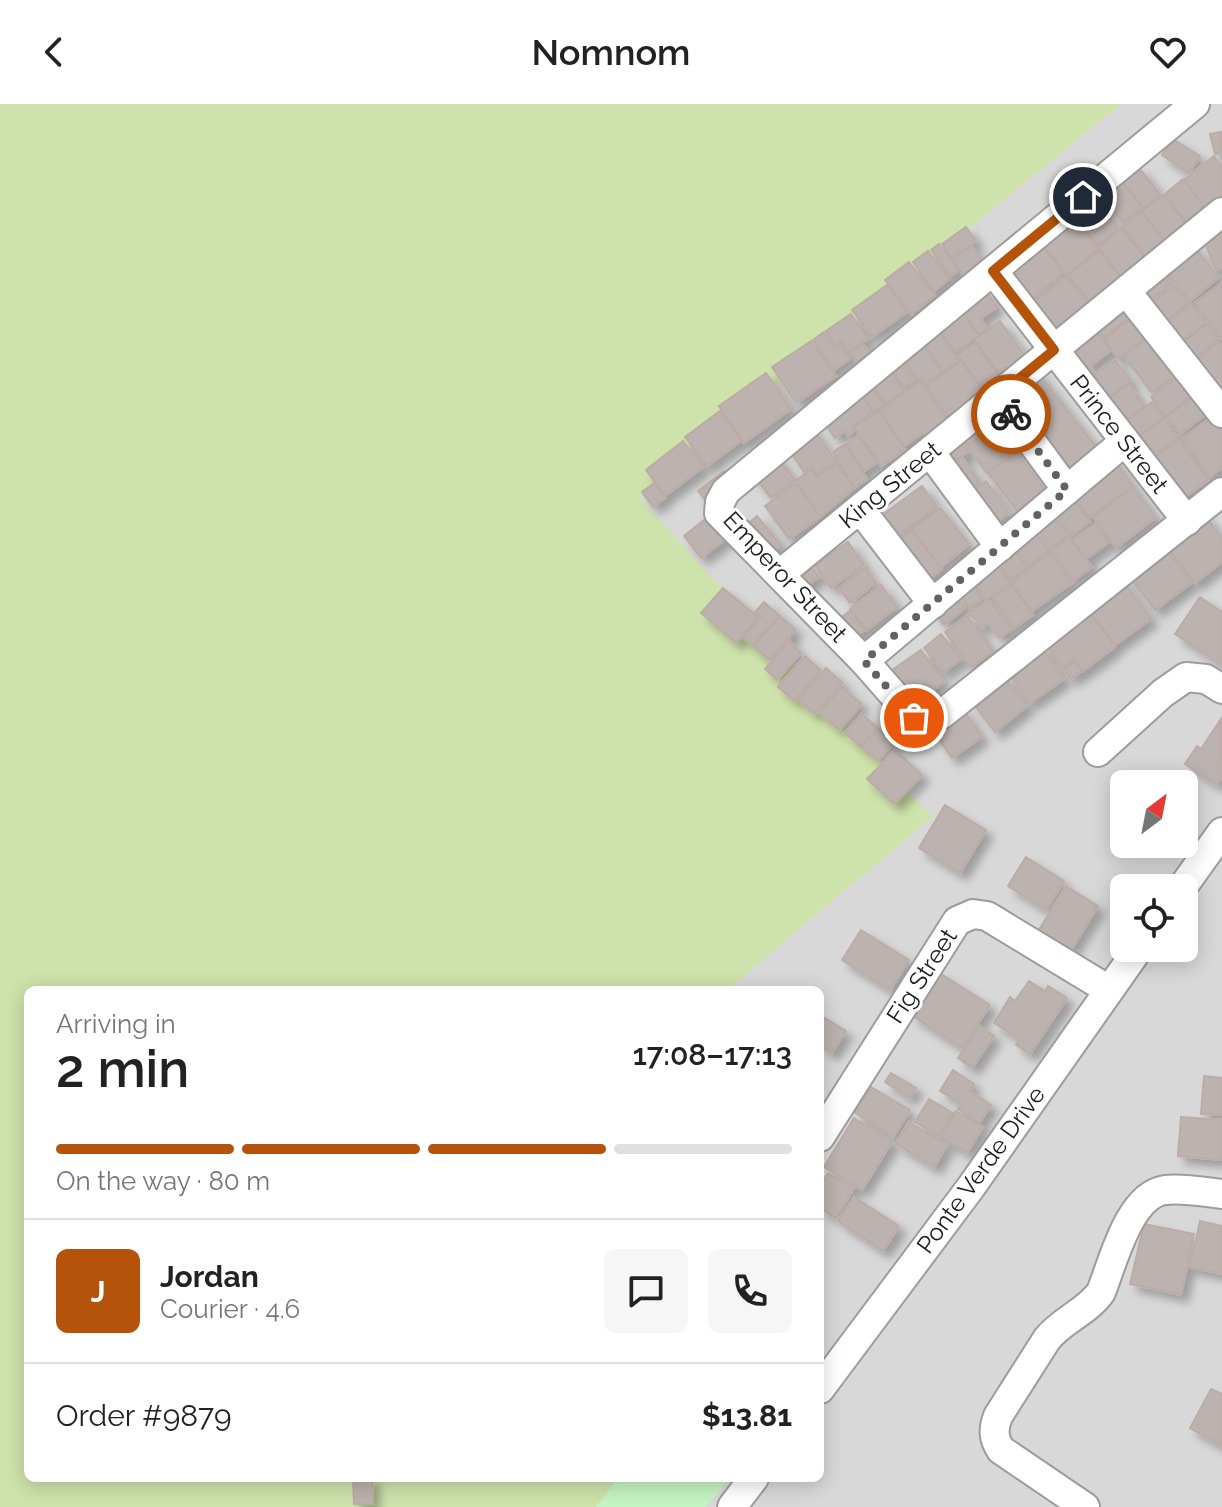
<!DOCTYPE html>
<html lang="en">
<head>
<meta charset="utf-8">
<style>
  :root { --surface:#fff; --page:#f6f6f6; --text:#222; --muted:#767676; --line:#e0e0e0; --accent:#b45309 }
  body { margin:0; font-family:Raleway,sans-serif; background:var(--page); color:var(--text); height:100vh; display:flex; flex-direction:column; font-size:30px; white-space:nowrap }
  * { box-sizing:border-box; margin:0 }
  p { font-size:26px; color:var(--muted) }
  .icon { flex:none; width:44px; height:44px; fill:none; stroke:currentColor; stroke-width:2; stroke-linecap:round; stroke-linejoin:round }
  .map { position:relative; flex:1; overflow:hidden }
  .panel { position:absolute; left:24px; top:882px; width:800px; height:496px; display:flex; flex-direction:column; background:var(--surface); border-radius:12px; box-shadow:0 4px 20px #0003 }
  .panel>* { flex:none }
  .needle { width:52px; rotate:32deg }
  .tools { position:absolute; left:1110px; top:666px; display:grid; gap:16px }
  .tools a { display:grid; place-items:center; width:88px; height:88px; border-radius:12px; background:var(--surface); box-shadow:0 4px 20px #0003; font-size:40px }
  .pin { position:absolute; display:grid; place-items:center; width:68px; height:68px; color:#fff; margin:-34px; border:4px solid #fff; border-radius:50%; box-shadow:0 2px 8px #0007 }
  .courier { position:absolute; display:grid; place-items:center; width:80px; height:80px; margin:-40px; border:6px solid #b45309; border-radius:50%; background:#fff; color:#222; box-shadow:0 2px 10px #0007 }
  .headline em { font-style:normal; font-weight:600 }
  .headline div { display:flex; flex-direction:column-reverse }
  .headline { display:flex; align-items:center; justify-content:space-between; height:136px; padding:0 32px }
  h1 { font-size:52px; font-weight:600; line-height:60px }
  .bar { display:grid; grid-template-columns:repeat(4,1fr); gap:12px 8px; align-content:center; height:96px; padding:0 32px }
  .bar i { height:10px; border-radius:6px; background:var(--line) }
  .bar .selected { background:var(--accent) }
  .bar p { grid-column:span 4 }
  .line { display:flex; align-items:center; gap:20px; padding:0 32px; border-top:2px solid var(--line) }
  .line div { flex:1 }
  .round { display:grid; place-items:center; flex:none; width:84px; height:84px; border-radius:12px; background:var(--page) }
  header { display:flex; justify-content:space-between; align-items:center; height:104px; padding:0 32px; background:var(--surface); font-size:36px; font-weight:600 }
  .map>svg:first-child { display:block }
  .residential { fill:#d9d8d8; fill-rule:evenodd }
  .grass { fill:#cee2ab }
  .park { fill:#c4f4c1 }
  .building { fill:#bcb2af; stroke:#bcaca5; stroke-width:2; filter:url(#shadow) }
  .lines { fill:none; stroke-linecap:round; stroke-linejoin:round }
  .minor-casing { stroke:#9c9c9c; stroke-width:32 }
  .minor { stroke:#fff; stroke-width:28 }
  .done { stroke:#646261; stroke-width:8; stroke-dasharray:0 14.4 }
  .route { stroke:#b45309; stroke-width:10 }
  .labels { text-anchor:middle; stroke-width:6; stroke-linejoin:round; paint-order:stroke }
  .street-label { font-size:24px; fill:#1b1b1b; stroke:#fff }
</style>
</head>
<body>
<header><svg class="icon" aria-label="back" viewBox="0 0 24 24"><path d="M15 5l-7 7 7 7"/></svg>Nomnom<svg class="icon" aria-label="heart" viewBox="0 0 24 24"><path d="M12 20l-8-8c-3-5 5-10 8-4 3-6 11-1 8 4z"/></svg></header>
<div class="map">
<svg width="1222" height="1403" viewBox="0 0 1222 1403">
  <defs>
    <filter id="shadow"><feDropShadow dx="7" dy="7" stdDeviation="4" flood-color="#0004"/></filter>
  </defs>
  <rect width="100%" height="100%" fill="#ece7e2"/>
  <path class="residential" d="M1121,0H1222V1403H596L618,1374H820V886H727L932,713L638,394ZM1124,680H1184V740H1124ZM1124,784H1184V844H1124Z"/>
  <path class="grass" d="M0,0H1121L639,394L932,713L727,886H28V1374H618L596,1403H0Z"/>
  <path class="park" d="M618,1374H730L706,1403H596Z"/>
  <g class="building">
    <path d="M1221,28L1222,49L1215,50L1210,30Z"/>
    <path d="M1173,35L1200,52L1189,69L1162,51Z"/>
    <path d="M1214,52L1222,63V96L1208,107L1184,76Z"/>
    <path d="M1139,64L1161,91L1144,104L1122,77Z"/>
    <path d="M1183,75L1210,110L1192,125L1165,90Z"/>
    <path d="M1122,78L1142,104L1123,119L1102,93Z"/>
    <path d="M1163,91L1192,127L1170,144L1142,107Z"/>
    <path d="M1094,93L1118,125L1097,141L1072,110Z"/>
    <path d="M1142,108L1167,141L1148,156L1122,123Z"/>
    <path d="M1072,111L1099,145L1067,171L1040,137Z"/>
    <path d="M1222,120V163L1216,166L1201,130Z"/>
    <path d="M966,123L976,137L951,154L942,140Z"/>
    <path d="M1121,124L1147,157L1123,175L1098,143Z"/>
    <path d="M1189,137L1219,173L1190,197L1160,160Z"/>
    <path d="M1040,139L1064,169L1027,199L1003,169Z"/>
    <path d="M939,140L959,166L950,173L931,146Z"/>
    <path d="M972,142L983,158L963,171L953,156Z"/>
    <path d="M928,147L949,175L934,187L913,158Z"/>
    <path d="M1099,147L1120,172L1089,197L1068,171Z"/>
    <path d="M909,158L935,191L912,210L885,176Z"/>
    <path d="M1156,163L1170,180L1147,199L1132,182Z"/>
    <path d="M1066,172L1088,199L1051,228L1030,201Z"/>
    <path d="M1222,179V234L1195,199Z"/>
    <path d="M887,181L907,208L872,233L852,206Z"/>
    <path d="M1174,181L1188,199L1160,222L1146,204Z"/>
    <path d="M986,186L997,203L981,214L988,225L978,231L960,204Z"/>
    <path d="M1123,191L1137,207L1105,234L1092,218Z"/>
    <path d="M1190,199L1206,219L1179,240L1164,220Z"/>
    <path d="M960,204L979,232L955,248L936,220Z"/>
    <path d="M851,210L868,235L848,248L841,238L836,242L826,227Z"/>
    <path d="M1132,214L1146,233L1118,254L1104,235Z"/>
    <path d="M1000,217L1026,253L1001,271L974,236Z"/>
    <path d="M1090,220L1111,246L1091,262L1094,267L1086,274L1061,243Z"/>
    <path d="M1207,220L1219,235L1192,256L1180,241Z"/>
    <path d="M937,224L959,257L943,268L921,235Z"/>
    <path d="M824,228L835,245L841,241L850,255L834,266L813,236Z"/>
    <path d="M919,235L942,268L925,279L921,274L918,277L899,248Z"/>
    <path d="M1146,235L1160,254L1168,248L1182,267L1152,289L1124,252Z"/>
    <path d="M811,237L836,272L796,299L772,263Z"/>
    <path d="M1219,238L1222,242V287L1190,260Z"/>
    <path d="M975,239L1000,273L983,285L958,251Z"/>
    <path d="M863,240L871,250L858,259L851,250Z"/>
    <path d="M896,250L915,276L904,284L885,257Z"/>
    <path d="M1115,256L1131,277L1100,299L1084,277Z"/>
    <path d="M961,257L984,288L949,313L926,282Z"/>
    <path d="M887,262L904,287L885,300L869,275Z"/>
    <path d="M1036,266L1097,344L1053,378L993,299Z"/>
    <path d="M766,269L791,305L744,339L719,302Z"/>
    <path d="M1182,270L1196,288L1165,312L1151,293Z"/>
    <path d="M920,277L947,315L925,332L923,329L904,342L879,307Z"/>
    <path d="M1129,280L1145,302L1118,321L1102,299Z"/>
    <path d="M871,282L884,300L873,307L861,290Z"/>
    <path d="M859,287L873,308L852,322L855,327L848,332L845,327L835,334L821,313Z"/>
    <path d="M1197,290L1210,307L1180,330L1166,313Z"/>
    <path d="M1152,298L1164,314L1130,338L1119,322Z"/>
    <path d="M988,304L999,319L967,342L956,327Z"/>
    <path d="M720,307L741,337L707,362L685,333Z"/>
    <path d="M879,307L905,346L881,362L854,323Z"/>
    <path d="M1215,311L1222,321V364L1210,372L1183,334Z"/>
    <path d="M1164,315L1178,334L1144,358L1130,339Z"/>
    <path d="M997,321L1016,347L987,369L967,343Z"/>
    <path d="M812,323L836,357L817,370L812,363L804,368L787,343Z"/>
    <path d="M859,331L877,359L864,367L846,340Z"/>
    <path d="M956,333L968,348L953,358L941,342Z"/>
    <path d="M1179,336L1208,376L1178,398L1149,357Z"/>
    <path d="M683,337L703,363L665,392L646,366Z"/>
    <path d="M845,340L867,375L854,384L833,348Z"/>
    <path d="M1017,348L1045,386L1017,407L988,369Z"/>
    <path d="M775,350L795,376L771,394L751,368Z"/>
    <path d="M1111,352L1133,382L1089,414L1072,391Z"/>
    <path d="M962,353L979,377L965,387L948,363Z"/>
    <path d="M837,359L854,384L820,413L796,376L812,365L817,373Z"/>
    <path d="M724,367L731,376L706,397L698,387Z"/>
    <path d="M986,377L1009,409L991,422L968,389Z"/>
    <path d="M654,379L665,394L653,403L642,388Z"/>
    <path d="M796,379L820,413L789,435L765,402Z"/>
    <path d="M922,382L937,402L890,438L874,417Z"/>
    <path d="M1133,383L1156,413L1116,444L1093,413Z"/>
    <path d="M1068,389L1090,418L1072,431L1050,403Z"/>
    <path d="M940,404L969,440L941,463L912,426Z"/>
    <path d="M1049,407L1068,431L1051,444L1033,419Z"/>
    <path d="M714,408L732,430L701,454L684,432Z"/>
    <path d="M1204,410L1222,434V458L1195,479L1165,440Z"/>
    <path d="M757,412L781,441L767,453L743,424Z"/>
    <path d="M1095,420L1109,438L1086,455L1072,436Z"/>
    <path d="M1031,423L1049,446L1029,462L1011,438Z"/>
    <path d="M911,426L942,465L924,479L893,441Z"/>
    <path d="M1069,433L1092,463L1074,476L1051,446Z"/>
    <path d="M848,438L864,461L831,484L815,461Z"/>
    <path d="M1010,440L1027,464L1011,475L994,452Z"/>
    <path d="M1164,442L1191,479L1155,506L1127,470Z"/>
    <path d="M1050,449L1072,479L1032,507L1011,478Z"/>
    <path d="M992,453L1011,479L986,496L968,472Z"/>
    <path d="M805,454L819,473L799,487L785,468Z"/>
    <path d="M865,464L876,479L850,499L839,484Z"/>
    <path d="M967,474L983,494L970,504L954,485Z"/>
    <path d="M1121,474L1151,515L1115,541L1085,500Z"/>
    <path d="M881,481L897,503L867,526L850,505Z"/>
    <path d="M1012,481L1033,511L1014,524L993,494Z"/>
    <path d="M723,484L758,513L736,539L701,509Z"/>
    <path d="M954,490L965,504L944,521L933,507Z"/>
    <path d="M1200,493L1222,508V561L1175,530Z"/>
    <path d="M989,495L1012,525L999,534L988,520L982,524L970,509Z"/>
    <path d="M764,498L780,512L753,542L743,533L761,513L755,508Z"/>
    <path d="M1085,503L1115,543L1083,567L1075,556L1063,564L1042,536Z"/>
    <path d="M850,507L865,526L849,537L835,518Z"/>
    <path d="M780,512L796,526L769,556L753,542Z"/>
    <path d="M967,512L993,547L971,563L945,528Z"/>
    <path d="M941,530L961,555L944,568L924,544Z"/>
    <path d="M789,537L801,549L777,576L765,565Z"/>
    <path d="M1041,542L1064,575L1030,599L1007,567Z"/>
    <path d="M921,546L944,578L908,603L885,571Z"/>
    <path d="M805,552L821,566L794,597L778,583Z"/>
    <path d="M1075,557L1082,567L1071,575L1064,565Z"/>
    <path d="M826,564L843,579L814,610L798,596Z"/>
    <path d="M1003,571L1027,602L995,628L971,597Z"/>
    <path d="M842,583L862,600L839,626L819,609Z"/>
    <path d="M962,604L982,633L952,654L932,625Z"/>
    <path d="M862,610L878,624L861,643L845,629Z"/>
    <path d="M1221,615L1222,673L1217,681L1185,660L1197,642L1201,645Z"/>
    <path d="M878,624L894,638L878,657L861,643Z"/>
    <path d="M895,646L922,671L894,700L867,675Z"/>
    <path d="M945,701L986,726L960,769L919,744Z"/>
    <path d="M1026,753L1064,777L1046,806L1008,782Z"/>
    <path d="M1066,782L1098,802L1071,846L1039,826Z"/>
    <path d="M861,826L909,856L890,886L842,856Z"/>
    <path d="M938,868L990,901L962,944L911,911Z"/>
    <path d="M1029,877L1045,887L1048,882L1067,894L1030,950L1016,941L1019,935L994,919L1010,893L1015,897Z"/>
    <path d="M820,911L846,927L832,949L820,942Z"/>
    <path d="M980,922L994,932L972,964L958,954Z"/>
    <path d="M953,966L974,980L970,987L991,1001L979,1019L958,1005L961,1000L940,987Z"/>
    <path d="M891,969L916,984L910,994L885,978Z"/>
    <path d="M1204,972L1222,974V1011L1201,1010Z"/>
    <path d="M871,983L910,1006L893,1033L854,1008Z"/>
    <path d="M929,995L953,1009L938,1032L915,1018Z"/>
    <path d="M956,1007L983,1023L967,1049L941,1033Z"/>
    <path d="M1181,1013L1222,1016V1056L1178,1052Z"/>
    <path d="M854,1014L892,1038L862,1086L824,1063Z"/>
    <path d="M909,1018L947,1041L934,1063L896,1040Z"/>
    <path d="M828,1069L854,1084L836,1114L820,1104V1082Z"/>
    <path d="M854,1093L899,1122L883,1147L838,1117Z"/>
    <path d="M1200,1117L1222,1122V1170L1190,1163Z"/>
    <path d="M1144,1120L1194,1130L1181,1191L1130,1180Z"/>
    <path d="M1211,1285L1222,1290V1342L1190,1324Z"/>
    <path d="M353,1374H372L373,1400H354Z"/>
  </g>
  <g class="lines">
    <g class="minor-casing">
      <g id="minor">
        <path d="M1195,0L726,387L720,398L719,409L864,557L914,614H932L942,610L1222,388"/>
        <path d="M993,167L1187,417"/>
        <path d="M1126,187L1222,309"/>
        <path d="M998,292L1067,386"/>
        <path d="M930,348L1000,443"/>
        <path d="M860,405L933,500"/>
        <path d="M780,470L1222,108"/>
        <path d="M864,557L1125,337"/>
        <path d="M1098,648L1163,589L1186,573L1206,575L1222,585"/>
        <path d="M1182,784L1222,728"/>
        <path d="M820,1033L957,817L973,810L987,812L1109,886"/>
        <path d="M820,1285L971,1083L1139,844"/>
        <path d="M732,1403L754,1374"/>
        <path d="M1085,1403L1001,1346C993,1334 993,1325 998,1312L1047,1235C1062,1216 1087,1208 1101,1188C1113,1158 1129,1091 1165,1086C1183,1084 1204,1088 1222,1090"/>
      </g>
    </g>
    <use href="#minor" class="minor"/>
  </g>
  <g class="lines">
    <path class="done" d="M914,614L864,557L1067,386L1011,310"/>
    <path class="route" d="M1011,310L998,292L1054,246L993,167L1083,93"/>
  </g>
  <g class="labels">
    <g class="street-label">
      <text transform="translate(1119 330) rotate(52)" y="8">Prince Street</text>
      <text transform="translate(890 381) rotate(-39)" y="8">King Street</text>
      <text transform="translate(785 473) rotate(47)" y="8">Emperor Street</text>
      <text transform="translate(922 872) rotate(-57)" y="8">Fig Street</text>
      <text transform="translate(981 1066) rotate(-54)" y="8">Ponte Verde Drive</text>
    </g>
  </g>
</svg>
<div class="tools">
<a><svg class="needle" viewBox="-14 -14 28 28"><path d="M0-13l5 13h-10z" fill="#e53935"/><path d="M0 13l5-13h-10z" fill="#767676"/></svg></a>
<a><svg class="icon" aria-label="locate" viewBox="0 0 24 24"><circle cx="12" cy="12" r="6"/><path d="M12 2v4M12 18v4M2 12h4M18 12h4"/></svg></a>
</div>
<div class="pin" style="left:914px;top:614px;background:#ea580c"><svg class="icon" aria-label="bag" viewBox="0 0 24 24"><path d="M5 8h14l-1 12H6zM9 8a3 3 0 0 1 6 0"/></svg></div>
<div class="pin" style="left:1083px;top:93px;background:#1f2937"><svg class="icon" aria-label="home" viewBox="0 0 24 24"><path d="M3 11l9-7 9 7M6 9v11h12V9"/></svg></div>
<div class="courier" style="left:1011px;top:310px"><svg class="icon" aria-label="bike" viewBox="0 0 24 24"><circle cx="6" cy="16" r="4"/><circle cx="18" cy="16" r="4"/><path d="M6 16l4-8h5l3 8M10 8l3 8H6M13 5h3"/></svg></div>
<section class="panel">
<div class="headline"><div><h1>2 min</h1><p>Arriving in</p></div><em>17:08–17:13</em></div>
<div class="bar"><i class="selected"></i><i class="selected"></i><i class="selected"></i><i></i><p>On the way · 80 m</p></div>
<div class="line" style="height:144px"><b class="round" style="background:var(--accent);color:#fff">J</b><div><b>Jordan</b><p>Courier · 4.6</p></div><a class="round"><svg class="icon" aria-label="chat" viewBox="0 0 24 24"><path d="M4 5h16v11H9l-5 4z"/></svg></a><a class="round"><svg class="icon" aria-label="phone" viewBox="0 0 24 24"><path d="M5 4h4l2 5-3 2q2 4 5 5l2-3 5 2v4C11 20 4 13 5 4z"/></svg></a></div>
<div class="line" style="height:104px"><div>Order #9879</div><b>$13.81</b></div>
</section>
</div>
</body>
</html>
